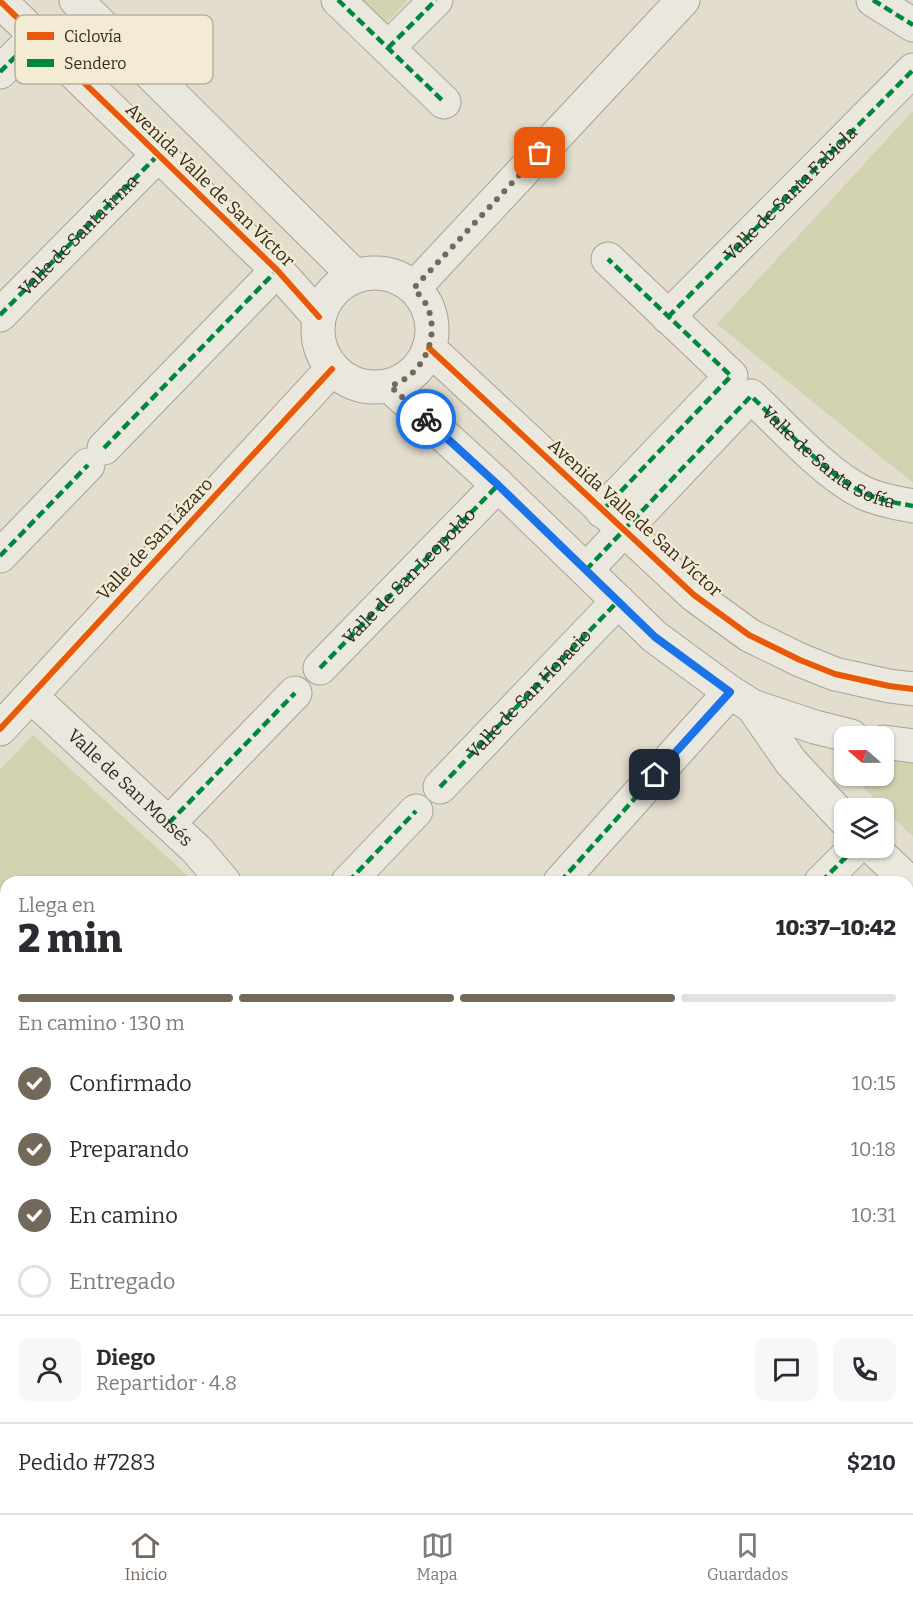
<!DOCTYPE html>
<html lang="es">
<head>
<meta charset="utf-8">
<style>
  :root { --surface:#fff; --page:#f7f7f7; --text:#2b2b33; --muted:#7c7c81; --line:#e1e1e2; --accent:#72695b }
  body { margin:0; font-family:Bitter,serif; background:var(--page); color:var(--text); height:100vh; display:flex; flex-direction:column; font-size:22px; white-space:nowrap }
  * { box-sizing:border-box; margin:0 }
  p { font-size:20px; color:var(--muted) }
  .icon { flex:none; width:33px; height:33px; fill:none; stroke:currentColor; stroke-width:2; stroke-linecap:round; stroke-linejoin:round }
  .map { position:relative; flex:1; overflow:hidden }
  .drawer { position:absolute; left:0px; top:876px; width:914px; height:638px; display:flex; flex-direction:column; background:var(--surface); border-radius:18px 18px 0 0; box-shadow:0 2px 4px #0004 }
  .drawer>* { flex:none }
  .needle { width:39px; rotate:290deg }
  .tools { position:absolute; left:834px; top:726px; display:grid; gap:12px }
  .tools a { display:grid; place-items:center; width:60px; height:60px; border-radius:12px; background:var(--surface); box-shadow:0 2px 4px #0004; font-size:30px }
  .pin { position:absolute; display:grid; place-items:center; width:51px; height:51px; color:#fff; margin:-26px; border-radius:12px; box-shadow:0 3px 9px #0006 }
  .courier { position:absolute; display:grid; place-items:center; width:60px; height:60px; margin:-30px; border:4px solid #1a73e8; border-radius:50%; background:#fff; color:#222; box-shadow:0 2px 8px #0007 }
  .summary em { font-style:normal; font-weight:800 }
  .summary div { display:flex; flex-direction:column-reverse }
  .summary { display:flex; align-items:center; justify-content:space-between; height:102px; padding:0 18px }
  h1 { font-size:39px; font-weight:800; line-height:45px }
  .bar { display:grid; grid-template-columns:repeat(4,1fr); gap:9px 6px; align-content:center; height:72px; padding:0 18px }
  .bar i { height:8px; border-radius:4px; background:var(--line) }
  .bar .on { background:var(--accent) }
  .bar p { grid-column:span 4 }
  .line { display:flex; align-items:center; gap:15px; padding:0 18px; border-top:2px solid var(--line) }
  .line div { flex:1 }
  .round { display:grid; place-items:center; flex:none; width:63px; height:63px; border-radius:12px; background:var(--page) }
  ol { padding:0 18px; list-style:none }
  li { display:flex; align-items:center; gap:18px; height:66px }
  li p { margin-inline-start:auto }
  li .icon { padding:6px; border-radius:50%; background:var(--accent); color:#fff; stroke-width:4 }
  li:last-child { color:var(--muted) }
  li i { width:33px; height:33px; border:3px solid var(--line); border-radius:50% }
  .dock { display:flex; justify-content:space-around; align-items:center; height:84px; border-top:2px solid var(--line); background:var(--surface); font-size:16px; color:var(--muted) }
  .dock a { display:grid; justify-items:center; gap:3px }
  .dock .on { color:var(--accent) }
  .map>svg:first-child { display:block }
  .green { fill:#d0d2b0 }
  .lines { fill:none; stroke-linecap:round; stroke-linejoin:round }
  .minor-casing { stroke:#a7a296; stroke-width:35 }
  .minor { stroke:#eae7de; stroke-width:33 }
  .quiet { stroke:#00873e; stroke-width:4.5; stroke-dasharray:9 4.5; stroke-linecap:butt }
  .cycleway-casing { stroke:#f3ebd3; stroke-width:10 }
  .cycleway { stroke:#e8590c; stroke-width:6 }
  .done { stroke:#72695b; stroke-width:6; stroke-dasharray:0 10.8 }
  .route { stroke:#1a73e8; stroke-width:8 }
  .labels { text-anchor:middle; stroke-width:4.5; stroke-linejoin:round; paint-order:stroke }
  .street-label { font-size:18px; fill:#352a1e; stroke:#f3ebd3 }
  .key { fill:#f3ebd3; stroke:#bab19d; stroke-width:1.5 }
  .key-label { font-size:16px; fill:#352a1e }
</style>
</head>
<body>
<div class="map">
<svg width="913" height="1513" viewBox="0 0 913 1513">
  <rect width="100%" height="100%" fill="#e2ddcd"/>
  <g class="green">
    <path d="M358,0H408L385,24Z"/>
    <path d="M913,111V483L717,324Z"/>
    <path d="M33,735L191,879L193,882H6V915L0,909V770Z"/>
    <path d="M913,754V837L861,785L862,776H884V755Z"/>
    <path d="M616,1508H668L663,1513H621Z"/>
  </g>
  <g class="lines">
    <g class="minor-casing">
      <g id="minor">
        <path d="M76,0L355,276"/>
        <path d="M338,0L444,102"/>
        <path d="M873,0L913,25"/>
        <path d="M0,1L277,270L319,317"/>
        <path d="M388,48L436,0"/>
        <path d="M0,72L36,36"/>
        <circle cx="375" cy="330" r="57"/>
        <path d="M414,288L683,0"/>
        <path d="M0,315L158,155"/>
        <path id="s1" d="M668,317L913,70"/>
        <path d="M429,348L694,595L749,635L800,660L835,674L889,686L913,689"/>
        <path d="M390,386L498,485L655,637L730,692L752,706L815,727L851,736"/>
        <path d="M104,448L277,270"/>
        <path d="M602,511L731,376L608,259"/>
        <path d="M0,556L88,465"/>
        <path id="s2" d="M586,570L751,396C783,426 825,474 864,493C879,500 897,503 913,506"/>
        <path d="M320,668L498,485"/>
        <path id="s3" d="M31,696L197,850L224,882"/>
        <path d="M752,706L791,762L844,819"/>
        <path d="M0,729L332,369"/>
        <path d="M884,742L913,746"/>
        <path id="s4" d="M440,787L618,601"/>
        <path d="M169,823L295,693"/>
        <path d="M873,848L913,886"/>
        <path d="M348,882L416,811"/>
        <path d="M560,882L730,692"/>
        <path d="M821,882L855,848"/>
        <path d="M0,942L6,948"/>
        <path d="M0,997L6,991"/>
        <path d="M908,1036L913,1030"/>
        <path d="M0,1235L6,1229"/>
        <path d="M908,1295L913,1289"/>
        <path d="M908,1502L913,1507"/>
        <path d="M589,1508L595,1513"/>
        <path d="M206,1513L211,1508"/>
        <path d="M440,1513L446,1508"/>
        <path d="M696,1513L701,1508"/>
      </g>
    </g>
    <use href="#minor" class="minor"/>
    <g class="quiet">
      <path d="M338,0L444,102"/>
      <path d="M873,0L913,25"/>
      <path d="M388,48L436,0"/>
      <path d="M0,72L36,36"/>
      <path id="s5" d="M0,315L158,155"/>
      <path d="M668,317L913,70"/>
      <path d="M104,448L277,270"/>
      <path d="M602,511L731,376L608,259"/>
      <path d="M0,556L88,465"/>
      <path d="M586,570L751,396C783,426 825,474 864,493C879,500 897,503 913,506"/>
      <path id="s6" d="M320,668L498,485"/>
      <path d="M440,787L618,601"/>
      <path d="M169,823L295,693"/>
      <path d="M348,882L416,811"/>
      <path d="M560,882L730,692"/>
      <path d="M821,882L855,848"/>
      <path d="M0,997L6,991"/>
      <path d="M908,1036L913,1030"/>
      <path d="M0,1235L6,1229"/>
      <path d="M908,1502L913,1507"/>
      <path d="M206,1513L211,1508"/>
      <path d="M440,1513L446,1508"/>
    </g>
    <g class="cycleway-casing">
      <g id="cycleway">
        <path d="M0,1L277,270L319,317"/>
        <path d="M429,348L694,595L749,635L800,660L835,674L889,686L913,689"/>
        <path d="M0,729L332,369"/>
      </g>
    </g>
    <use href="#cycleway" class="cycleway"/>
  </g>
  <g class="lines">
    <path class="done" d="M426,419L390,386C422,376 440,340 428,308C425,301 418,294 414,288L540,153"/>
    <path class="route" d="M426,419L498,485L655,637L730,692L655,775"/>
  </g>
  <g class="labels">
    <g class="street-label">
      <text transform="translate(210 185) rotate(44)" y="6">Avenida Valle de San Víctor</text>
      <text dy="6" stroke="none"><textPath href="#s1" startOffset="174">Valle de Santa Fabiola</textPath></text>
      <text dy="6" stroke="none"><textPath href="#s5" startOffset="112">Valle de Santa Irma</textPath></text>
      <text dy="6" stroke="none"><textPath href="#s2" startOffset="340">Valle de Santa Sofía</textPath></text>
      <text transform="translate(635 518) rotate(42)" y="6">Avenida Valle de San Víctor</text>
      <text transform="translate(155 539) rotate(-47)" y="6">Valle de San Lázaro</text>
      <text dy="6" stroke="none"><textPath href="#s6" startOffset="128">Valle de San Leopoldo</textPath></text>
      <text dy="6" stroke="none"><textPath href="#s4" startOffset="129">Valle de San Horacio</textPath></text>
      <text dy="6" stroke="none"><textPath href="#s3" startOffset="135">Valle de San Moisés</textPath></text>
    </g>
  </g>
  <rect x="15" y="15" width="198" height="69" rx="9" class="key"/>
  <rect x="27" y="32" width="27" height="8" fill="#e8590c"/>
  <rect x="27" y="59" width="27" height="8" fill="#00873e"/>
  <g class="key-label">
    <text x="64" y="42">Ciclovía</text>
    <text x="64" y="69">Sendero</text>
  </g>
</svg>
<div class="tools">
<a><svg class="needle" viewBox="-14 -14 28 28"><path d="M0-13l5 13h-10z" fill="#e53935"/><path d="M0 13l5-13h-10z" fill="#7c7c81"/></svg></a>
<a><svg class="icon" aria-label="layers" viewBox="0 0 24 24"><path d="M12 4l9 5-9 5-9-5zM3 14l9 5 9-5"/></svg></a>
</div>
<div class="pin" style="left:540px;top:153px;background:#ea580c"><svg class="icon" aria-label="bag" viewBox="0 0 24 24"><path d="M5 8h14l-1 12H6zM9 8a3 3 0 0 1 6 0"/></svg></div>
<div class="pin" style="left:655px;top:775px;background:#1f2937"><svg class="icon" aria-label="home" viewBox="0 0 24 24"><path d="M3 11l9-7 9 7M6 9v11h12V9"/></svg></div>
<div class="courier" style="left:426px;top:419px"><svg class="icon" aria-label="bike" viewBox="0 0 24 24"><circle cx="6" cy="16" r="4"/><circle cx="18" cy="16" r="4"/><path d="M6 16l4-8h5l3 8M10 8l3 8H6M13 5h3"/></svg></div>
<section class="drawer">
<div class="summary"><div><h1>2 min</h1><p>Llega en</p></div><em>10:37–10:42</em></div>
<div class="bar"><i class="on"></i><i class="on"></i><i class="on"></i><i></i><p>En camino · 130 m</p></div>
<ol>
<li><svg class="icon" aria-label="check" viewBox="0 0 24 24"><path d="M5 12l5 5 9-10"/></svg>Confirmado<p>10:15</p></li>
<li><svg class="icon" aria-label="check" viewBox="0 0 24 24"><path d="M5 12l5 5 9-10"/></svg>Preparando<p>10:18</p></li>
<li><svg class="icon" aria-label="check" viewBox="0 0 24 24"><path d="M5 12l5 5 9-10"/></svg>En camino<p>10:31</p></li>
<li><i></i>Entregado</li>
</ol>
<div class="line" style="height:108px"><a class="round"><svg class="icon" aria-label="person" viewBox="0 0 24 24"><circle cx="12" cy="8" r="4"/><path d="M4 21q1-7 8-7t8 7"/></svg></a><div><b>Diego</b><p>Repartidor · 4.8</p></div><a class="round"><svg class="icon" aria-label="chat" viewBox="0 0 24 24"><path d="M4 5h16v11H9l-5 4z"/></svg></a><a class="round"><svg class="icon" aria-label="phone" viewBox="0 0 24 24"><path d="M5 4h4l2 5-3 2q2 4 5 5l2-3 5 2v4C11 20 4 13 5 4z"/></svg></a></div>
<div class="line" style="height:78px"><div>Pedido #7283</div><b>$210</b></div>
</section>
</div>
<nav class="dock">
<a class="on"><svg class="icon" aria-label="home" viewBox="0 0 24 24"><path d="M3 11l9-7 9 7M6 9v11h12V9"/></svg>Inicio</a>
<a><svg class="icon" aria-label="map" viewBox="0 0 24 24"><path d="M3 6l6-2 6 2 6-2v14l-6 2-6-2-6 2zM9 4v14M15 6v14"/></svg>Mapa</a>
<a><svg class="icon" aria-label="saved" viewBox="0 0 24 24"><path d="M7 4h10v16l-5-4-5 4z"/></svg>Guardados</a>
</nav>
</body>
</html>
